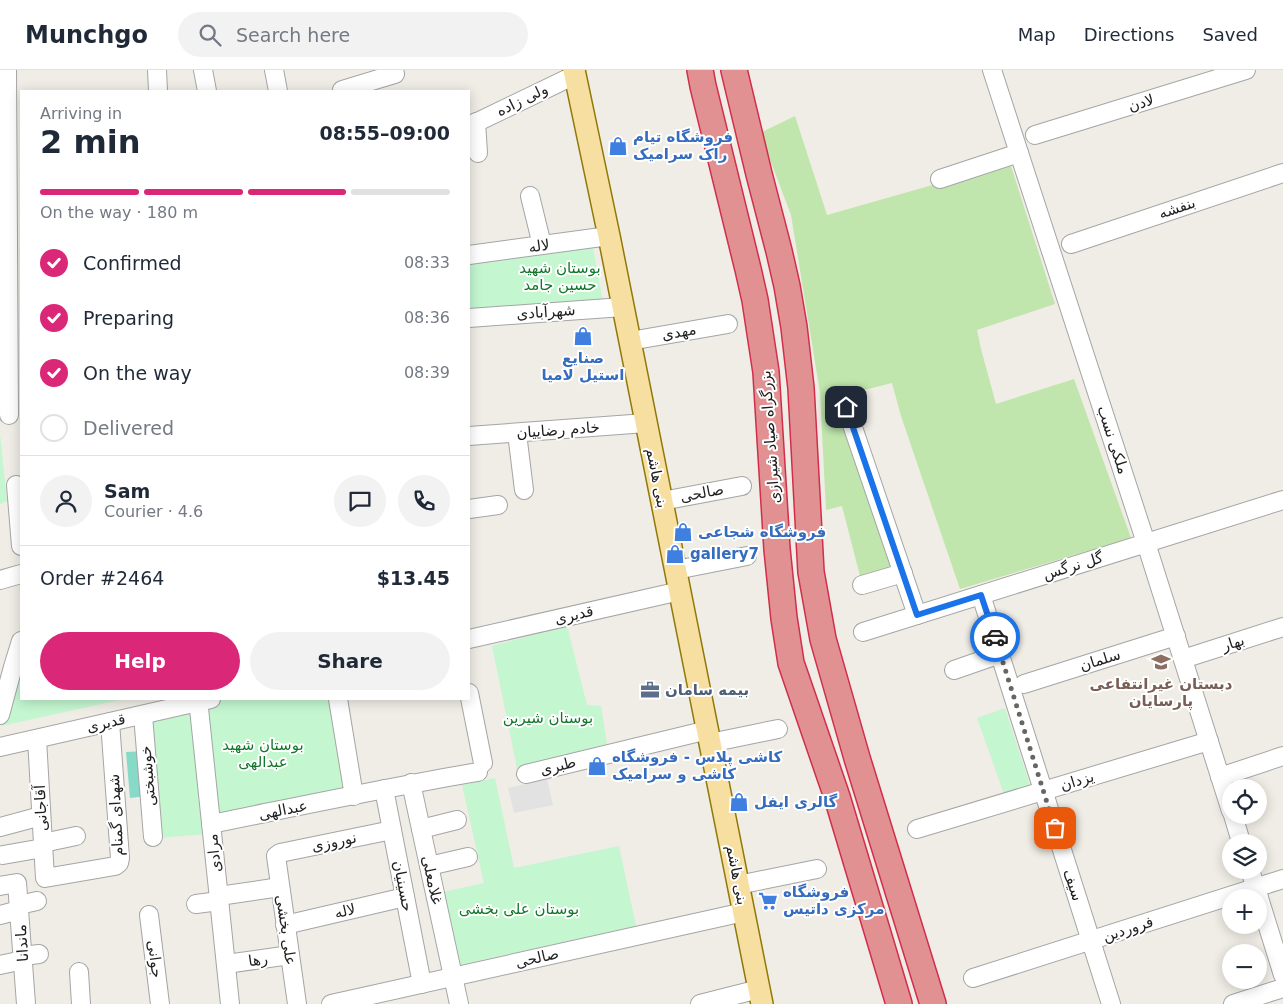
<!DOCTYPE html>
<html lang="en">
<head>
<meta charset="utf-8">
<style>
  :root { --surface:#fff; --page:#f2f2f3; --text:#1f2937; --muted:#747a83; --line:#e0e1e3; --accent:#db2777 }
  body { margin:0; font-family:"DejaVu Sans",Vazirmatn,sans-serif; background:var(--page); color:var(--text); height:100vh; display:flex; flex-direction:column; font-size:19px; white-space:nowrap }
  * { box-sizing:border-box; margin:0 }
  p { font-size:16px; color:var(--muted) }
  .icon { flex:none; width:28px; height:28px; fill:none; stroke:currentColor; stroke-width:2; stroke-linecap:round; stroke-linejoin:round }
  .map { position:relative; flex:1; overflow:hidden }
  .drawer { position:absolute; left:20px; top:20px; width:450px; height:610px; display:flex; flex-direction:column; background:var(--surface); border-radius:0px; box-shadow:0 2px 12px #0003 }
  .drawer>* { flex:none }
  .controls { position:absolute; left:1222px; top:709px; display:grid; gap:10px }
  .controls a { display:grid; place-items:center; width:45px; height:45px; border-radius:50%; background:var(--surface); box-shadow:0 2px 12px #0003; font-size:25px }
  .pin { position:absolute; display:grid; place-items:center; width:42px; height:42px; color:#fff; margin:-21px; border-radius:10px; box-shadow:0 2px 8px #0006 }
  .courier { position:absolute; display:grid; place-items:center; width:50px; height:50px; margin:-25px; border:4px solid #1a73e8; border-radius:50%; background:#fff; color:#222; box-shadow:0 1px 6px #0007 }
  .head em { font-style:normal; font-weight:800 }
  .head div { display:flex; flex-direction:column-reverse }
  .head { display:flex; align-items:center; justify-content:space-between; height:85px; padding:0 20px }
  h1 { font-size:32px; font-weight:800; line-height:38px }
  .bar { display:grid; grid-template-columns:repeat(4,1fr); gap:8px 5px; align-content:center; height:60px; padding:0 20px }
  .bar i { height:6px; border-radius:4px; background:var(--line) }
  .bar .active { background:var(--accent) }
  .bar p { grid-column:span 4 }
  .line { display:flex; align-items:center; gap:12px; padding:0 20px; border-top:1px solid var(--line) }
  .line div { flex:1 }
  .round { display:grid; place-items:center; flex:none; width:52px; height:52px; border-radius:26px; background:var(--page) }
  ol { padding:0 20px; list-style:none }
  li { display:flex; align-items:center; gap:15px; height:55px }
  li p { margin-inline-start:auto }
  li .icon { padding:5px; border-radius:50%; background:var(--accent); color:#fff; stroke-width:4 }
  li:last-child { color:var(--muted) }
  li i { width:28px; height:28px; border:2px solid var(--line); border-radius:50% }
  .cta { display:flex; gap:10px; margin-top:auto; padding:10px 20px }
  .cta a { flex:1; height:58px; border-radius:30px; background:var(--accent); color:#fff; font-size:20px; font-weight:800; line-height:58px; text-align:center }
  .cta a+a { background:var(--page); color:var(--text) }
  header { display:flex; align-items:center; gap:30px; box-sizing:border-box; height:70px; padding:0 25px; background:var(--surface); border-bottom:1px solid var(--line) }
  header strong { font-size:24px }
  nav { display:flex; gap:28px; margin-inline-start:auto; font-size:18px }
  .search { width:350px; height:45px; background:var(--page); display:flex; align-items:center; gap:12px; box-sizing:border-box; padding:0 18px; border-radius:28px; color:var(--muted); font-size:19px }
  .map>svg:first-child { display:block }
  .grass { fill:#c0e6ad }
  .park { fill:#c4f6d0 }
  .pitch { fill:#87dac7 }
  .parking { fill:#e2e2e2 }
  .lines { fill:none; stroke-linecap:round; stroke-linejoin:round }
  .minor-casing { stroke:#a5a5a5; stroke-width:20 }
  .major-casing { stroke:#907908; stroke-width:24 }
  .highway-casing { stroke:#d12e4c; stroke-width:28 }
  .minor { stroke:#fff; stroke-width:18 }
  .major { stroke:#f7dfa2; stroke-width:21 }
  .highway { stroke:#e29193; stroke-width:25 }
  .done { stroke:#676664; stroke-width:5; stroke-dasharray:0 9 }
  .route { stroke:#1a73e8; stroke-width:6 }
  .labels { text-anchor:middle; stroke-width:4; stroke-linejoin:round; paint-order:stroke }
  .street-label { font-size:15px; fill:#1e1e1e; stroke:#fff }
  .shop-label { font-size:15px; font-weight:bold; fill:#366cbe; stroke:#fff; text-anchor:start }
  .park-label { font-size:15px; fill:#11772a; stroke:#fff }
  .education-label { font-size:15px; font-weight:bold; fill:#785e54; stroke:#fff }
  .service-label { font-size:15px; font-weight:bold; fill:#4e5e75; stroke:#fff; text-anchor:start }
</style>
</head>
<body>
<header>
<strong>Munchgo</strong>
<div class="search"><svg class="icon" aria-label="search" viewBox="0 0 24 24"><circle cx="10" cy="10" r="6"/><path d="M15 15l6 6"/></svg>Search here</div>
<nav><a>Map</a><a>Directions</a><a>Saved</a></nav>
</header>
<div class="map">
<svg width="1283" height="934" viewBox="0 0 1283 934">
  <rect width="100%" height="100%" fill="#efede5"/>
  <path class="grass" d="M795,46L827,145L1010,93L1055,234L977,260L981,279L996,334L1074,309L1131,468L960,519L901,346L892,313L852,323L855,381L896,498L860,506L842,436L826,440L820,323L791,145L760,63Z"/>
  <g class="park">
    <path d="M592,173L603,232L469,241V190Z"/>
    <path d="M0,364L7,431L0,434Z"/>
    <path d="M567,556L587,635L601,636L607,674L517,698L492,576Z"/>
    <path d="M21,588V629H124L1,656Z"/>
    <path d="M223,629H333L350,723L215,749L202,634Z"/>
    <path d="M195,638L207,764L159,768L148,648Z"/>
    <path d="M1005,638L1030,715L1004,724L977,648Z"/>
    <path d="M495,708L514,798L619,776L636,856L459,895L443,822L484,813L462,715Z"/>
  </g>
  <path class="pitch" d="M144,681L147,726L130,728L126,682Z"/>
  <path class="parking" d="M547,709L553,735L514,743L508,718Z"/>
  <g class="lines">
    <g class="minor-casing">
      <g id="minor">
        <path d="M7,0L9,345"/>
        <path d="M157,0L158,21"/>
        <path d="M203,0L207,21"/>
        <path d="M274,0L278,21"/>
        <path d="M992,0L1146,473L1231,741"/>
        <path d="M342,20L395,4"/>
        <path d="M476,52L478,83"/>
        <path d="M469,56L575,5"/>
        <path d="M1035,65L1246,0"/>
        <path d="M940,109L1019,83"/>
        <path d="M530,126L542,175"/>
        <path d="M1071,174L1283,103"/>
        <path d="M469,185L609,166"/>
        <path d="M469,248L623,237"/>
        <path d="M630,271L728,254"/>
        <path d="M846,337L917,545"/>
        <path d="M517,363L524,420"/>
        <path d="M469,366L646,353"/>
        <path d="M16,415L21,476"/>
        <path d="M662,431L742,416"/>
        <path d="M469,439L498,435"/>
        <path d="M676,500L747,486"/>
        <path d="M0,510L21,504"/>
        <path d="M862,515L903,503"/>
        <path d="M981,525L1111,934"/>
        <path d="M863,562L1283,430"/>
        <path d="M469,569L680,521"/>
        <path d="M1183,589L1283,557"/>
        <path d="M954,600L1000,584"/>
        <path d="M1024,614L1176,566"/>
        <path d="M469,623L483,693"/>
        <path d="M198,629L230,934"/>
        <path d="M338,629L354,726"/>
        <path d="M0,645L13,597L21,571"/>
        <path d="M143,645L153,767"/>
        <path d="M37,669L45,808L115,796L119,793L120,788L110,652"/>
        <path d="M710,673L778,659"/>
        <path d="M0,677L211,629"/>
        <path d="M526,704L708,660"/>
        <path d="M1220,707L1283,686"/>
        <path d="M411,713L459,934"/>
        <path d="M384,719L422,914"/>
        <path d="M1233,745L1241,772"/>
        <path d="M211,754C300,736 389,717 478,702"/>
        <path d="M0,757L41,746"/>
        <path d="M421,759L457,750"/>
        <path d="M917,759L1209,671"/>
        <path d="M43,773L76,766"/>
        <path d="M3,785L43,778"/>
        <path d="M429,796L468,787"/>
        <path d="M1250,800L1259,828"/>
        <path d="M738,815L817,799"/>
        <path d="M0,816L17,813L26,934"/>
        <path d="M219,826L280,817"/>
        <path d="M1259,828L1283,905"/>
        <path d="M196,834L219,831"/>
        <path d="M19,835L37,831"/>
        <path d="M0,845L19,840"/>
        <path d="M149,845L160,934"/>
        <path d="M285,855L405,827"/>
        <path d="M23,886L39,884"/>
        <path d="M226,894L290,885"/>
        <path d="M0,895L23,890"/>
        <path d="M79,902L81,934"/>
        <path d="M973,908L1283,809"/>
        <path d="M297,934L276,786L280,783L392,760"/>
        <path d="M331,934L744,842"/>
        <path d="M700,934L759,919"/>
        <path d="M1233,934L1283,918"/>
      </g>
    </g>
    <g class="major-casing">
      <path id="major" d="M574,0L609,166L762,934"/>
    </g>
    <g class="highway-casing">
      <g id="highway">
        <path d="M700,0L703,16L748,199L755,230L766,302L777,479L784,548L791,593L837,727L879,867L899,934"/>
        <path d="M734,0L759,104L779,181L787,216L794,257L801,318L811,502L823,569L857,688L933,934"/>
      </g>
    </g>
    <use href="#minor" class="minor"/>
    <use href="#major" class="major"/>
    <use href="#highway" class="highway"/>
  </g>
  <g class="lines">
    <path class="done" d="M995,567L1055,758"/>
    <path class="route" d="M846,337L917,545L981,525L995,567"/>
  </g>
  <defs>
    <g id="shop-bare" transform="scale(1.5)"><path d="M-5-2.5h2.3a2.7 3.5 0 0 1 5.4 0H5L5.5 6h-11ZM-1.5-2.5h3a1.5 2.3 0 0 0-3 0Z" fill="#3f7fe0" stroke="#fff" stroke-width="2.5" paint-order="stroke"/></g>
    <g id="school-bare" transform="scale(1.5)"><path d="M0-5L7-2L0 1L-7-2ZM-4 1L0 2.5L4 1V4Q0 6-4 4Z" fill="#8d6e63" stroke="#fff" stroke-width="2.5" paint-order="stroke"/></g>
    <g id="office-bare" transform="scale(1.5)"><path d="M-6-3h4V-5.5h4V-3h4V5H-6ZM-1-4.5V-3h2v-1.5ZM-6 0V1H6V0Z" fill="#5c6f8a" stroke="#fff" stroke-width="2.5" paint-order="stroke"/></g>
    <g id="supermarket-bare" transform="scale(1.5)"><path d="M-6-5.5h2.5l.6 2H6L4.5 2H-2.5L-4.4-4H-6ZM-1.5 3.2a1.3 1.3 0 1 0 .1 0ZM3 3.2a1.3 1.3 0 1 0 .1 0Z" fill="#3f7fe0" stroke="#fff" stroke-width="2.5" paint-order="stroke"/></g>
  </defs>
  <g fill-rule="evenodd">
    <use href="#shop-bare" x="618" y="76"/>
    <use href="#shop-bare" x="583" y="266"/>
    <use href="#shop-bare" x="683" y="462"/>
    <use href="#shop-bare" x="675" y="484"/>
    <use href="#school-bare" x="1161" y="592"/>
    <use href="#office-bare" x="650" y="620"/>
    <use href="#shop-bare" x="597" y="696"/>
    <use href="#shop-bare" x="739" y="732"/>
    <use href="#supermarket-bare" x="768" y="831"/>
  </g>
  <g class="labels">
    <g class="street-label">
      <text transform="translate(522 30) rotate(-26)" y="5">ولی زاده</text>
      <text transform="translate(1141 33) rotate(-17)" y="5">لادن</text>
      <text transform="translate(1177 138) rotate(-19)" y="5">بنفشه</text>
      <text transform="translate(539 176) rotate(-8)" y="5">لاله</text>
      <text transform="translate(546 242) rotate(-4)" y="5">شهرآبادی</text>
      <text transform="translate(679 262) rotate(-10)" y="5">مهدی</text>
      <text transform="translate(558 360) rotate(-4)" y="5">خادم رضاییان</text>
      <text transform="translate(770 367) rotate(-94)" y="5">بزرگراه صیاد شیرازی</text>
      <text transform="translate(1113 370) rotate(72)" y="5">ملکی نسب</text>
      <text transform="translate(657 408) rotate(79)" y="5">بنی هاشم</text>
      <text transform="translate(702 423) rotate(-11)" y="5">صالحی</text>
      <text transform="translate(1073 496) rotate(-17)" y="5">گل نرگس</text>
      <text transform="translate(574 545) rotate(-13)" y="5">قدیری</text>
      <text transform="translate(1233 573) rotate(-18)" y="5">بهار</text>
      <text transform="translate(1100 590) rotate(-17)" y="5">سلمان</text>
      <text transform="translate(106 653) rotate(-13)" y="5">قدیری</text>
      <text transform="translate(558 696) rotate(-14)" y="5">طبری</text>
      <text transform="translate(148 706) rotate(-95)" y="5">خوشبختی</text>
      <text transform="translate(1077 711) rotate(-17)" y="5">یزدان</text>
      <text transform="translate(41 738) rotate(-93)" y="5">آقاجانی</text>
      <text transform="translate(283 740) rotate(-11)" y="5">عبدالهی</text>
      <text transform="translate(116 745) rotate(-93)" y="5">شهدای گمنام</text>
      <text transform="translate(334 772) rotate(-12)" y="5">نوروزی</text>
      <text transform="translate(214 783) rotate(-96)" y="5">مرادی</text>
      <text transform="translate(737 805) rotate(79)" y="5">بنی هاشم</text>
      <text transform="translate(432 810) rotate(78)" y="5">غلامعلی</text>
      <text transform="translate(1073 815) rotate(72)" y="5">سیف</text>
      <text transform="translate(403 816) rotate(79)" y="5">حسینیان</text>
      <text transform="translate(345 841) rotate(-13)" y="5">لاله</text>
      <text transform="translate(1128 859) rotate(-18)" y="5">فروردین</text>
      <text transform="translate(286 860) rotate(82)" y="5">علی بخشی</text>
      <text transform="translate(22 873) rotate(-94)" y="5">ماندانا</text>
      <text transform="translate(537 888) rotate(-13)" y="5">صالحی</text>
      <text transform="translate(155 889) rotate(83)" y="5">جوانی</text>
      <text transform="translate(258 890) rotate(-8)" y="5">رها</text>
    </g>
    <g class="shop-label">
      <text x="633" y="72">فروشگاه تیام<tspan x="633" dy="17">راک سرامیک</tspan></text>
      <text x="583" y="293" text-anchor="middle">صنایع<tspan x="583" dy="17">استیل لامیا</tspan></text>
      <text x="698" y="467">فروشگاه شجاعی</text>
      <text x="690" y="489">gallery7</text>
      <text x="612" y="692">کاشی پلاس - فروشگاه<tspan x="612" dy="17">کاشی و سرامیک</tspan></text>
      <text x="754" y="737">گالری ایفل</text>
      <text x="783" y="827">فروشگاه<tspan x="783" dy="17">مرکزی داتیس</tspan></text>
    </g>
    <g class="park-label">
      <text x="560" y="203">بوستان شهید<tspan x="560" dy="17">حسین جامد</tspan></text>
      <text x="548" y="653">بوستان شیرین</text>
      <text x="263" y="680">بوستان شهید<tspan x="263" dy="17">عبدالهی</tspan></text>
      <text x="519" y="844">بوستان علی بخشی</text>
    </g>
    <g class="education-label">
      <text x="1161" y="619">دبستان غیرانتفاعی<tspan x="1161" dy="17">پارسایان</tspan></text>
    </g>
    <g class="service-label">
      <text x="665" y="625">بیمه سامان</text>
    </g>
  </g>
</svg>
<div class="controls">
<a><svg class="icon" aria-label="locate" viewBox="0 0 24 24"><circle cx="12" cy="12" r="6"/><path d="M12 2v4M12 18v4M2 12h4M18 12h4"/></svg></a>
<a><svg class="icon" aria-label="layers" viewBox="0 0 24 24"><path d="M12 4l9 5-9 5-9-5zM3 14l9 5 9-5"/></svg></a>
<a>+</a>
<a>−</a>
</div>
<div class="pin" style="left:1055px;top:758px;background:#ea580c"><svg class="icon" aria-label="bag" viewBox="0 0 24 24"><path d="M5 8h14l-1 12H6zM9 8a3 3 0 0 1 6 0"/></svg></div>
<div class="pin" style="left:846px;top:337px;background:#1f2937"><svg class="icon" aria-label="home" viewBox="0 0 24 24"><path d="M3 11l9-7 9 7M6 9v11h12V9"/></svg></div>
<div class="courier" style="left:995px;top:567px"><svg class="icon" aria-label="car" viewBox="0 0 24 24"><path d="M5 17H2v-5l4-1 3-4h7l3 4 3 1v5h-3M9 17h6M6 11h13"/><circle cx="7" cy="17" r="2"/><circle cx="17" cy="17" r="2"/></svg></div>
<section class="drawer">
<div class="head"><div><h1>2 min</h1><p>Arriving in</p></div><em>08:55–09:00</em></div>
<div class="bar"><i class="active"></i><i class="active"></i><i class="active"></i><i></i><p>On the way · 180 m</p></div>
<ol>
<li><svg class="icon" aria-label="check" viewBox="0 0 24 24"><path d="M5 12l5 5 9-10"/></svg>Confirmed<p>08:33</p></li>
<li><svg class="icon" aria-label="check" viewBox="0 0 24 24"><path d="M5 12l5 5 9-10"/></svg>Preparing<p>08:36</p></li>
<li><svg class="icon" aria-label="check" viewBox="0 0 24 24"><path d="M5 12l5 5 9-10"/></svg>On the way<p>08:39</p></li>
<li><i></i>Delivered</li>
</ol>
<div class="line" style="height:90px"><a class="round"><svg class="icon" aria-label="person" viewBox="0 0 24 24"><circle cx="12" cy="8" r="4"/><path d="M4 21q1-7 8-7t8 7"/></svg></a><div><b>Sam</b><p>Courier · 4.6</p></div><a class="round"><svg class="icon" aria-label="chat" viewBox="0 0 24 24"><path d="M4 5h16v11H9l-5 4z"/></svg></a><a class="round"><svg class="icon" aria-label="phone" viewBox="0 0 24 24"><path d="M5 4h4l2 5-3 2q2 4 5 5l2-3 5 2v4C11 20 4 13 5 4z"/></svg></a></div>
<div class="line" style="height:65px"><div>Order #2464</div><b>$13.45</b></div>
<div class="cta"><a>Help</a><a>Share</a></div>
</section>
</div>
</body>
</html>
